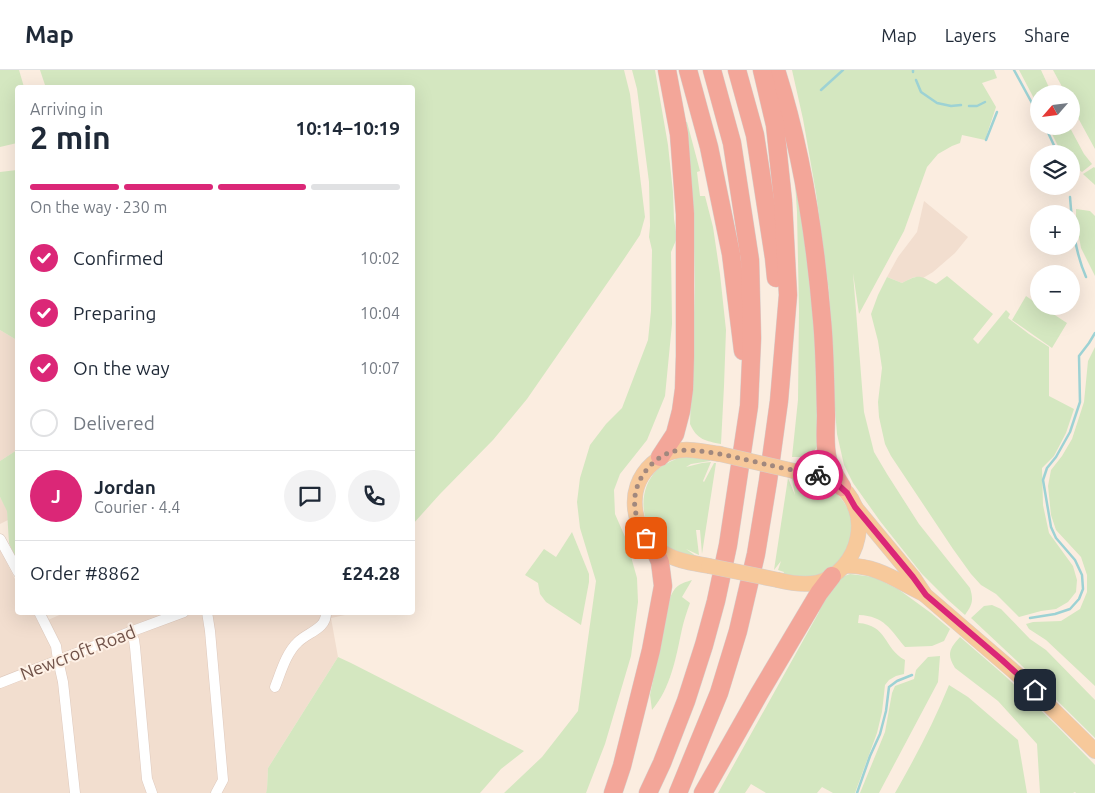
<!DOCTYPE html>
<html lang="en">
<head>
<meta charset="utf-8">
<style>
  :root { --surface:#fff; --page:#f2f2f3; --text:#1f2937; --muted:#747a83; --line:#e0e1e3; --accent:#db2777 }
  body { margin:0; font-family:Ubuntu,sans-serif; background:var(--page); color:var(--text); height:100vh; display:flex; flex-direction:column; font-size:19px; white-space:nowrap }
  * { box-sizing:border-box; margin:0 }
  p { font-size:16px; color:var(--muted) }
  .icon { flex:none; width:28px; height:28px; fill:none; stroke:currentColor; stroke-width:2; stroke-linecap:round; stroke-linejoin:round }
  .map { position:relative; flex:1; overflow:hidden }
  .sheet { position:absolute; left:15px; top:15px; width:400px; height:530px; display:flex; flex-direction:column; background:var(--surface); border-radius:5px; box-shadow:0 5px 20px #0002 }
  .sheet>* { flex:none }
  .needle { width:32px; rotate:242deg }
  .fabs { position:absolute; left:1030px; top:15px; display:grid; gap:10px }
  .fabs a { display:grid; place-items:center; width:50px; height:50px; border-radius:50%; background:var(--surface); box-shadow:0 5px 20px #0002; font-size:25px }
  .pin { position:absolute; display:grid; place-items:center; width:42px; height:42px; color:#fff; margin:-21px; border-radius:10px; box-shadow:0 2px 8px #0006 }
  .courier { position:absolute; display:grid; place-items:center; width:50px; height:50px; margin:-25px; border:4px solid #db2777; border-radius:50%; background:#fff; color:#222; box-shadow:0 1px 6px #0007 }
  .summary em { font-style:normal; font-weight:700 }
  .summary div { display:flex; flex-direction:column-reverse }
  .summary { display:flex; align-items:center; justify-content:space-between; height:85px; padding:0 15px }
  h1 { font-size:32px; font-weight:700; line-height:38px }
  .bar { display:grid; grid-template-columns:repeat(4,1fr); gap:8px 5px; align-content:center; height:60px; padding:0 15px }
  .bar i { height:6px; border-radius:4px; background:var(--line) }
  .bar .selected { background:var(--accent) }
  .bar p { grid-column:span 4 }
  .line { display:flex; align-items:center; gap:12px; padding:0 15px; border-top:1px solid var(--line) }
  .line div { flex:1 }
  .round { display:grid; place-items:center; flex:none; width:52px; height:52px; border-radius:26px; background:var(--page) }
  ol { padding:0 15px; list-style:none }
  li { display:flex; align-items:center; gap:15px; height:55px }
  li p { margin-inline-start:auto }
  li .icon { padding:5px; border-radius:50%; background:var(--accent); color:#fff; stroke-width:4 }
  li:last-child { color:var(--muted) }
  li i { width:28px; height:28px; border:2px solid var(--line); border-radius:50% }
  header { display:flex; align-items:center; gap:30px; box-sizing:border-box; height:70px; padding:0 25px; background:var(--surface); border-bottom:1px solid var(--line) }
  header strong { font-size:24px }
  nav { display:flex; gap:28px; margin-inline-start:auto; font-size:18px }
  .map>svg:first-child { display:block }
  .residential { fill:#f2decf }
  .green { fill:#d4e7c0 }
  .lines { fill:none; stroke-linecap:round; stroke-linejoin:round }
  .stream { stroke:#9dd2d4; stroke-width:2.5 }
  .street-casing { stroke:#dec9bd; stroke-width:11 }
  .primary-casing { stroke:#d7cfcc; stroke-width:16 }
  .highway-casing { stroke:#d7cfcc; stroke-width:19 }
  .street { stroke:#fff; stroke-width:10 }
  .primary { stroke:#f7c99b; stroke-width:15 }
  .highway { stroke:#f3a699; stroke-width:18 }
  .primary-bridge-casing { stroke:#d7cfcc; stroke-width:16; stroke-linecap:butt }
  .primary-bridge { stroke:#f7c99b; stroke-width:15 }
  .done { stroke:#a1887e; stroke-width:5; stroke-dasharray:0 9 }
  .route { stroke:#db2777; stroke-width:6 }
  .labels { text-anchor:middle; stroke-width:4; stroke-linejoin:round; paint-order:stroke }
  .street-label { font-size:18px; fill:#705249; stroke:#fef1e6 }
</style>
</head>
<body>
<header>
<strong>Map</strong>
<nav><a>Map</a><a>Layers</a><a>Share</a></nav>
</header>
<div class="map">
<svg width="1095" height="723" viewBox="0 0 1095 723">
  <rect width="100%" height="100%" fill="#fbede0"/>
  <g class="residential">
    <path d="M924,131L968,167L955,183L933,202L923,208L914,207L902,213L887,207L898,187L917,162Z"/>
    <path d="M0,260L15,269L18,272L17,380L0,391Z"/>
    <path d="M0,427L7,440L8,450L0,454Z"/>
    <path d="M0,480L17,513L18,542L33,543L39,554L66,542L344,543L345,545L331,548L338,587L268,698L267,720L266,723H0Z"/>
  </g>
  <g class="green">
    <path d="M0,0H19L24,17L18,18L17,73L0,77Z"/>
    <path d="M40,0H624L630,24L645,147L640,165L624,189L527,329L493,370L440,424L413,454L412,18H46Z"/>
    <path d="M632,0H655L668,75L673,122L674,149L677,168L671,182L672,254L665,326L647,370L620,404L614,420L615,444L626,469L637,508L638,532L631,586L605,674L586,723H504L542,687L578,641L596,511L580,458L577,432L580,408L590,375L606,354L622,338L648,270L651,241L652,180L649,167L650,156L649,112L637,19Z"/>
    <path d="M792,0H994L997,8L982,13L996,37L985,70L962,65L960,73L952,76L938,84L927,97L904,161L859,244L853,203L864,342L874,382L887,404L919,454L970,518C974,531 972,535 965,545L947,529L922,504L880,451L853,413L844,395L837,364L833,316L829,222L816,123L803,49Z"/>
    <path d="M1019,0H1041L1052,24H1039V38Z"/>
    <path d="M1053,0H1095V79L1071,35V24H1066Z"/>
    <path d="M687,52L700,101L697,102L700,126H705L713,157L720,204L726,260L724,316L721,374C706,371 697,370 690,354L695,216L693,137L683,53Z"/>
    <path d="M1048,56H1069L1084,84L1092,94L1082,102L1071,93V84H1062Z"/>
    <path d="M793,82L818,263L819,373C812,387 807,387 792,387L798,330L799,240L797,142Z"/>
    <path d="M1094,97L1095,98V115L1083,104Z"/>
    <path d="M17,100H18L17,272L15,269L0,260V102Z"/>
    <path d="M1076,139L1090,141L1095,146V206L1081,178L1076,152Z"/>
    <path d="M947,206L993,244L973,269L978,274L1006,240L1010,244L1008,248L1029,264L1049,277V326L1074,339L1066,363L1054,386L1042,398L1043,435L1049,463L1073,496L1077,510L1076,522L1068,532L1056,539L1041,541L1019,547L996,524L981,515L971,504L953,479L891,386L885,374L879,347L878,332L882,298L878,271L871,244L878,225L887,207L902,213C919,204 919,205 936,214Z"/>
    <path d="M1026,226L1039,235V236H1041L1067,253L1052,278L1012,250Z"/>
    <path d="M1095,277V616L1046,570L1029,559L1026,554L1033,552L1061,551L1080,539L1087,522V505L1081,487L1056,460L1051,445L1048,416L1051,400L1062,386L1072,369L1084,332L1088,291Z"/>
    <path d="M17,380V491L9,473L7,441L0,427V391Z"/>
    <path d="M680,387H694L710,390V391L691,394L686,397L702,393L711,392L703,411L704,412L714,393H716L702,484L700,460H696L699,485L686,479L696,486C686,484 675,482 666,477C641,461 635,422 657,400C664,394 672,391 680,387Z"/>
    <path d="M788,408L795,425L792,409L794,408C805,410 818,411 827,417C862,437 859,483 825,502C812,509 797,506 783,504L784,502L778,500L781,491L774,500Z"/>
    <path d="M572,462L589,504V512L581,555L546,532L540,524L538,513L525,505L544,479L556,487Z"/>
    <path d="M850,504L874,507L898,519L931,543L950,559L944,571L932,576L905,577C890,559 884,546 859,545L858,553C888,555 883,578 905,590L904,604L896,606L889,610L885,615L882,642L877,663L855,723H833L822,717L817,723H766L751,714L745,723H718L819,542L822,530L839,508Z"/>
    <path d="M692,510L682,527L690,533C687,541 684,550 682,559C676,587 671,618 652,640L650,625L670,528C675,516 679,514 692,510Z"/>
    <path d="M992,535L1001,539L1030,569L1046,580L1095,630V668L1019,593L971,548L984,536Z"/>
    <path d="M960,567L1004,605L1056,655L1095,695V723H1076L1075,722L1073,723H1040L1037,674L998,631L955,598C946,584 950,578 960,567Z"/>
    <path d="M940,586L938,612L879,723H860L885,662L892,623L895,616L914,609L916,600L928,587Z"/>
    <path d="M338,587L351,593L524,681L501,699L480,723H266L267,719L268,698Z"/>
    <path d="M949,615L968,627L1018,670L1027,723H895C915,688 934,652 949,615Z"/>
  </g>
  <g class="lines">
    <g class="stream">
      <path d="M913,0V2"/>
      <path d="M1014,0L1039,46"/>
      <path d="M916,10L921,22L937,33L951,36L961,35"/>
      <path d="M821,20L843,0"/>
      <path d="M969,36H977L985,32"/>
      <path d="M1045,56L1058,84"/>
      <path d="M986,70L997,42"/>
      <path d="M1070,127C1072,154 1075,182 1086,207"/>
      <path d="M1030,548L1055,544L1070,539L1079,529L1083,519L1082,505L1075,490L1056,468L1051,457L1043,410L1047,398L1056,387L1070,362L1080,332L1079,286L1089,273L1095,263"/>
      <path d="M857,723L870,686L880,664L886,641L889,617L897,611L912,605"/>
    </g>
    <g class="street-casing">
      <g id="street">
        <path d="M0,469L18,502"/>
        <path d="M39,542L56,576L58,590L63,612L75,723"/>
        <path d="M207,542L210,561L223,710L216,723"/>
        <path d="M130,562L134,570L135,577L147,709L152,723"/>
        <path d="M0,613L130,562L184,542"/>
        <path d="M275,617C281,602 286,583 298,572C308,562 327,559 326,542"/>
      </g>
    </g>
    <g class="primary-casing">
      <g id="primary">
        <path d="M855,437L913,507L925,525L1018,605L1095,681"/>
        <path d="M709,496C694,493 676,491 662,482C632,463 624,419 652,394C658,389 664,384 671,382C687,377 704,382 720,384"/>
        <path d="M844,496C876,494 897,511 924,524"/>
        <path d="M778,510C790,513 803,515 816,513C861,502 876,437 834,412C822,405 808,403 794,401"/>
      </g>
    </g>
    <g class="highway-casing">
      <g id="highway">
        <path d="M688,0L709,77L731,184L743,281"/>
        <path d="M737,0L755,65L774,188L776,208"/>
        <path d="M776,0C802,81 815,165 822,250C825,281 825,313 826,345C826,359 824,376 828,390C831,400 837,409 842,417"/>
        <path d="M660,387L675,364L681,341L684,319L685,286V144L679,64L667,0"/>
        <path d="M613,723L622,696L651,580L663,516L660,492L653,476"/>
        <path d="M648,723L662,693L686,631L704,575L716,531L728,475L749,336L752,268L750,190L732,73L712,0"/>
        <path d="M678,723L719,623L738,561L756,484L768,411L779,331L788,225L783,131L775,55L762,0"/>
        <path d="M703,723L759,624L819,523L832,506"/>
      </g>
    </g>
    <use href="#street" class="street"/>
    <use href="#primary" class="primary"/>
    <use href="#highway" class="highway"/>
    <g class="primary-bridge-casing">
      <g id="primary-bridge">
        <path d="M720,384L794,401"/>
        <path d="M709,496L778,510"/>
      </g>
    </g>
    <use href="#primary-bridge" class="primary-bridge"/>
  </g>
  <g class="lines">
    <path class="done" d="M646,468C635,449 630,430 640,410C646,398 658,386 671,382C694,375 745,390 769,395C785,399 802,401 818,405"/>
    <path class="route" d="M818,405L836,413L847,423L855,437L913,507L926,525L1002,590L1035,620"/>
  </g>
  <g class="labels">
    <g class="street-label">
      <text transform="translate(78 583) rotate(-21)" y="6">Newcroft Road</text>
    </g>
  </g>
</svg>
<div class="fabs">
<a><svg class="needle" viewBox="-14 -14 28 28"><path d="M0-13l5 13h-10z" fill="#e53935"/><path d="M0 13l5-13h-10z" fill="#747a83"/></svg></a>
<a><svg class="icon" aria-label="layers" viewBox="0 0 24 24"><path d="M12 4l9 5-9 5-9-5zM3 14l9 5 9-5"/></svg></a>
<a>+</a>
<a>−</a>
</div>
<div class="pin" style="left:646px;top:468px;background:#ea580c"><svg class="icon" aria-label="bag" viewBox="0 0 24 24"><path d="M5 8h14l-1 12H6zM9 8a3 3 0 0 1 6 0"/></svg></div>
<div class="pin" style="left:1035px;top:620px;background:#1f2937"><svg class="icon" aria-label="home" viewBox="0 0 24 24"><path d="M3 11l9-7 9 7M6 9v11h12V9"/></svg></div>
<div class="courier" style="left:818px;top:405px"><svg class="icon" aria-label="bike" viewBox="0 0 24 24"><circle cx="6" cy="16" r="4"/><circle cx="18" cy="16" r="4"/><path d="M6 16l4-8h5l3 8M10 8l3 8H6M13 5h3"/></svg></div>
<section class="sheet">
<div class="summary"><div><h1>2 min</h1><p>Arriving in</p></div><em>10:14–10:19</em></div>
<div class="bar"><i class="selected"></i><i class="selected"></i><i class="selected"></i><i></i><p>On the way · 230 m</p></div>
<ol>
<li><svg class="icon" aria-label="check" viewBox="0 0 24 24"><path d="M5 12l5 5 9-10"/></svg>Confirmed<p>10:02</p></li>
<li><svg class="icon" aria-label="check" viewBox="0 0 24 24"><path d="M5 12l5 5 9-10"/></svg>Preparing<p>10:04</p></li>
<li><svg class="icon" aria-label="check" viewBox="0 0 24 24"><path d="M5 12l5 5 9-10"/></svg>On the way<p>10:07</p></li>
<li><i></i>Delivered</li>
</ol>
<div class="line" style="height:90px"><b class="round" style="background:var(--accent);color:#fff">J</b><div><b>Jordan</b><p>Courier · 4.4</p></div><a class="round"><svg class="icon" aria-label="chat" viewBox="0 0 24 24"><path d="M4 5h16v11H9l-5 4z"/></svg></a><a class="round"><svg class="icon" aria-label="phone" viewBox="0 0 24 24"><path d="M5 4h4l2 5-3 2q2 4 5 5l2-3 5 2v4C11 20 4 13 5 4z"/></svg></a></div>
<div class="line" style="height:65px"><div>Order #8862</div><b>£24.28</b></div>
</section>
</div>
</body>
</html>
